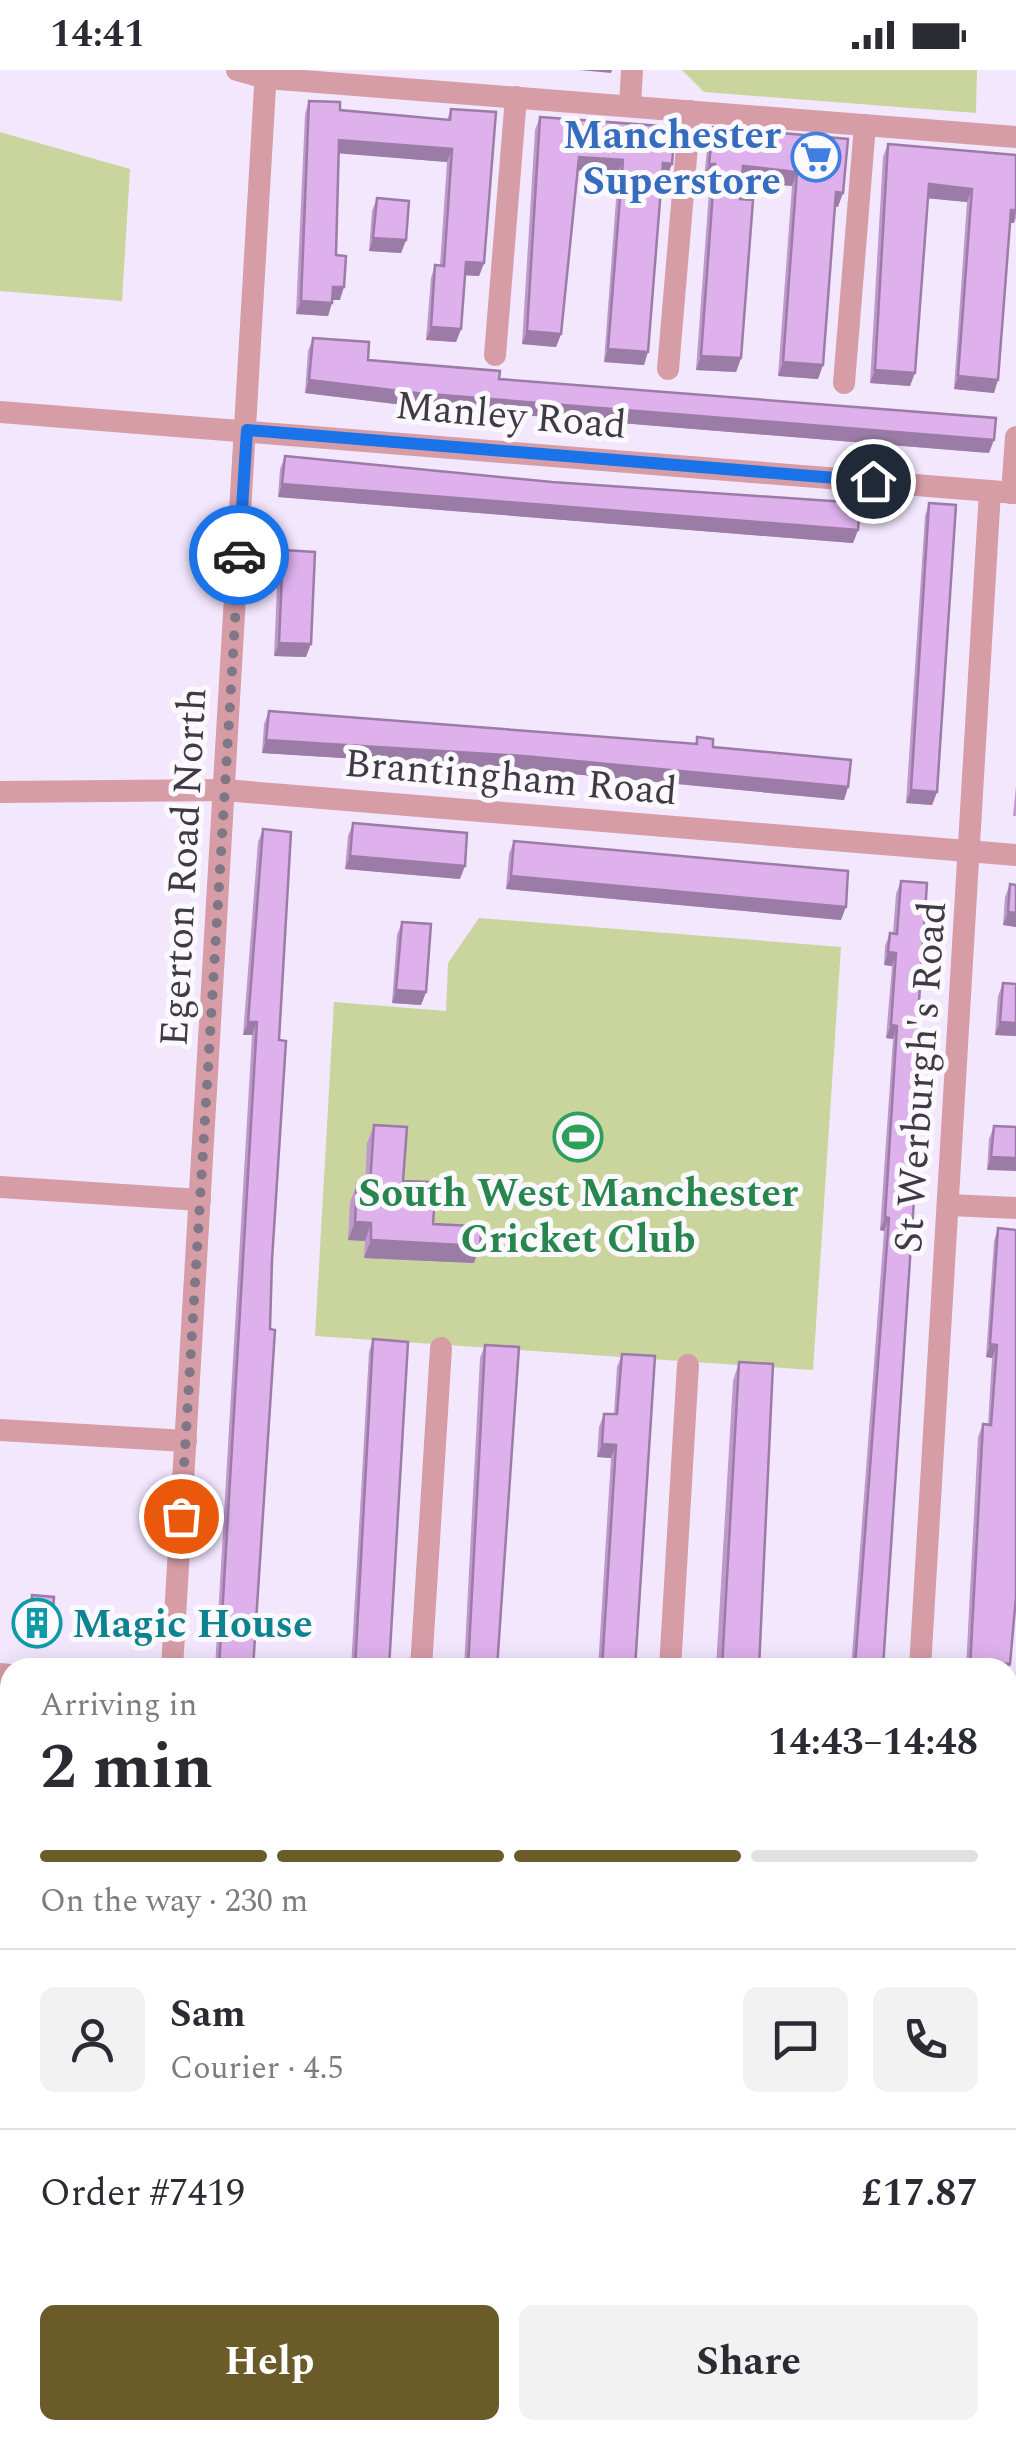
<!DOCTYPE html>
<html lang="en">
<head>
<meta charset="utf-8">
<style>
  :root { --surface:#fff; --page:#f2f2f3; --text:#2b2b33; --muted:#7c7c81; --line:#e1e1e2; --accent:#6a5b29 }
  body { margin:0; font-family:Spectral,serif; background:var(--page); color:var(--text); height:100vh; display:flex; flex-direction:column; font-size:38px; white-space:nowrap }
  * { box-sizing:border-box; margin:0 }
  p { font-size:32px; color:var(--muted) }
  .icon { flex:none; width:55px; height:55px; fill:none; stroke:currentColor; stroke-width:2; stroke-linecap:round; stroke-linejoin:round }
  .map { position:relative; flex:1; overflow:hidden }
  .side { position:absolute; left:0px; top:1588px; width:1018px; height:782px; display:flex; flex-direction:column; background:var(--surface); border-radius:30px 30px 0 0; box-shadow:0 5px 25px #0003 }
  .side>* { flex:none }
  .pin { position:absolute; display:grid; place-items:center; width:85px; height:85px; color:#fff; margin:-42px; border:5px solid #fff; border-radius:50%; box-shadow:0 2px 10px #0007 }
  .courier { position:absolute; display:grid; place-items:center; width:100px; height:100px; margin:-50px; border:8px solid #1a73e8; border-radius:50%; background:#fff; color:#222; box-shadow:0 2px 12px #0007 }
  .overview em { font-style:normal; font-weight:700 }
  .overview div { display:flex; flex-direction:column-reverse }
  .overview { display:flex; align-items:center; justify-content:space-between; height:170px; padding:0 40px }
  h1 { font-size:65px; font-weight:700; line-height:75px }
  .bar { display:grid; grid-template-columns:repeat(4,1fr); gap:15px 10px; align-content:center; height:120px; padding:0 40px }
  .bar i { height:12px; border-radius:8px; background:var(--line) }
  .bar .on { background:var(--accent) }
  .bar p { grid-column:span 4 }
  .line { display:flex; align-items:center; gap:25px; padding:0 40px; border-top:2px solid var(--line) }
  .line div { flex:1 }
  .round { display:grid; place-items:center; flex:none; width:105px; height:105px; border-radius:15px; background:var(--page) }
  .action { display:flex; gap:20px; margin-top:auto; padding:20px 40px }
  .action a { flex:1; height:115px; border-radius:15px; background:var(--accent); color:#fff; font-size:40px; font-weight:700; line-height:115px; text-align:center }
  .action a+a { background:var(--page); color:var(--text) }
  .status { display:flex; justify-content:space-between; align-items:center; height:70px; padding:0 50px; background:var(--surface); direction:ltr }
  .status svg { height:28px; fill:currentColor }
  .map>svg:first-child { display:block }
  .green { fill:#cad59e }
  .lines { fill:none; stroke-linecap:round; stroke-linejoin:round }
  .street { stroke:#d69da7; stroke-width:22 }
  .secondary { stroke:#c77485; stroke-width:25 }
  .highway { stroke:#ae3759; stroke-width:30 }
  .tram { stroke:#7a7281; stroke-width:2.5 }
  .wall { fill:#bf98cc }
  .shaded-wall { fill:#9b7ca6 }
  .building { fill:#deb1ed; stroke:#9b7ca6; stroke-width:2.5 }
  .done { stroke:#7f7786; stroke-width:10; stroke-dasharray:0 18 }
  .route { stroke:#1a73e8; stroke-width:12 }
  .labels { text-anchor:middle; stroke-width:10; stroke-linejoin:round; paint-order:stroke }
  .shop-label { font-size:40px; font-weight:bold; fill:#366cbe; stroke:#fbf8fe; text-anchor:end }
  .street-label { font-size:40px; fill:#403a45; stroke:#fbf8fe }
  .leisure-label { font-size:40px; font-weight:bold; fill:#27864d; stroke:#fbf8fe }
  .culture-label { font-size:40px; font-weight:bold; fill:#0d838f; stroke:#fbf8fe; text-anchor:start }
</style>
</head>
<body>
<div class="status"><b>14:41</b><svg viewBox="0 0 49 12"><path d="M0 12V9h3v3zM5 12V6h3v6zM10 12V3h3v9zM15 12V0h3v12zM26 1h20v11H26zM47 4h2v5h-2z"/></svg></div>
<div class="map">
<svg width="1016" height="2368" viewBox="0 0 1016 2368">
  <rect width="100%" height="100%" fill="#f3e7fe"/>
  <g class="green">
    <path d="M682,0H977L976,43L704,22Z"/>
    <path d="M0,62L130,99L122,231L0,221Z"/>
    <path d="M479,848L841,877L813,1300L315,1266L334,932L446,941L448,893Z"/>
  </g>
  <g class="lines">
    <g class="street">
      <path d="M237,0L266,8L1016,67"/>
      <path d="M630,36L632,0"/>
      <path d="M495,285L516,27"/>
      <path d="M668,299L690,41"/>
      <path d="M844,313L865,55"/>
      <path d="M0,342L1016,423"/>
      <path d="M1012,423L1016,367"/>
      <path d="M0,722L224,720L1016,785"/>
      <path d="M0,1117L200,1130"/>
      <path d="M949,1135L1016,1138"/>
      <path d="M0,1360L186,1371"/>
      <path d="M172,1598L266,0"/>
      <path d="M421,1598L441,1278"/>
      <path d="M670,1598L688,1295"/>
      <path d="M920,1598L990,421"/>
      <path d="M0,1604L10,1605"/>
      <path d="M1008,2348H1016"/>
      <path d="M316,2360L324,2368"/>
      <path d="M390,2368V2360"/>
      <path d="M640,2368L641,2360"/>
    </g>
    <path class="secondary" d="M888,2368V2360"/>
    <g class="highway">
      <path d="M1008,1842L1016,1841"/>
      <path d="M0,1869H10"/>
    </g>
    <path class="tram" d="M0,2353L13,2368"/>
  </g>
  <g class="wall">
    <path d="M309,31L340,40L447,50L451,39L484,193L479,206L465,205L461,259L456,272L426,270L431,208L435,195H440L447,92L339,83L336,185L340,230H332L328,246L296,244L305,44Z"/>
    <path d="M540,47L667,107L662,106L644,295L604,292L618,103L577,100L561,264L556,277L522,274L535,60Z"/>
    <path d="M713,57L848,69L838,137L835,136L823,295L818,309L778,306L792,116L742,111L740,129L741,288L736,302L696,300L710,108H704L708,71Z"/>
    <path d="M888,74L1016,85V148L1014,153H1010L994,323L954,319L967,132L928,128L910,316L870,313L883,87Z"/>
    <path d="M377,128L406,170L401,183L369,181L372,141Z"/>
    <path d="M313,268L368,290L989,383L412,336L305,323L308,281Z"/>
    <path d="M285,386L858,460L853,473L278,427L280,399Z"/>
    <path d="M929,433L937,722L932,735L906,733L925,446Z"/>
    <path d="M283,480L306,587L274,586L278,493Z"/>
    <path d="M269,641L695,674L697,667L713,677L848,717L844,730L520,699L262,683L264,654Z"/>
    <path d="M1016,716V746H1013Z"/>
    <path d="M353,753L460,809L345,799L348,766Z"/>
    <path d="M263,759L279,970L272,1190L253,1598H215L252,965H243L258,772Z"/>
    <path d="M514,771L841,850L506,819L509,784Z"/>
    <path d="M901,811L916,977L883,1597L851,1598L884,1161L880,1160L893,969L886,968L892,896L884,895L885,876L890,863H893L896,824Z"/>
    <path d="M1010,814L1016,815V857L1003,855L1005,827Z"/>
    <path d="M402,852L426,922L421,935L392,933L397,865Z"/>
    <path d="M1003,913L1016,914V966L995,965L998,926Z"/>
    <path d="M374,1055L403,1111L430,1139L433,1154L474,1193L364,1188L365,1171L348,1170L350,1132L357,1114L365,1115L367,1073Z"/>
    <path d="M994,1056L1016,1057L987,1100L989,1069Z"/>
    <path d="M998,1158L1015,1540L1010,1594L1008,1601V1598H966L978,1367L983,1354L988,1355L992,1288L986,1287L994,1171Z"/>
    <path d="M373,1269L389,1598H351L369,1282Z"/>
    <path d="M485,1275L497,1598H464L480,1288Z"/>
    <path d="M622,1284L635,1598H598L611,1388L597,1387L599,1357L604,1344H614L617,1297Z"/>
    <path d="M739,1292L759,1598H716L733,1311Z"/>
    <path d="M32,1525L52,1555L47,1568L26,1566L28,1538Z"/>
    <path d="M10,1633V1667H6L8,1640Z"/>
    <path d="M1008,1719L1016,1769L1011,1779H1008Z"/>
    <path d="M242,2360H294L302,2368H249Z"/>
  </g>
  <g class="shaded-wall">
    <path d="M579,0H612L611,3Z"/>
    <path d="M339,70L452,79L447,92L334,83Z"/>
    <path d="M579,87L623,90L618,103L574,100Z"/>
    <path d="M663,93L672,94L667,107L658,106Z"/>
    <path d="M709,94H715L710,108H704Z"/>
    <path d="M743,96L797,102L792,116L738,110Z"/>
    <path d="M929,114L972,119L967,132L924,128Z"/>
    <path d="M836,122L843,123L838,137L831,136Z"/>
    <path d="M1011,140H1016L1014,153H1007Z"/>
    <path d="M373,168L406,170L401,183L369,181Z"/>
    <path d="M466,192L484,193L479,206L461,205Z"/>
    <path d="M333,217H344L340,230H328Z"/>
    <path d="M301,231L332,233L328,246L296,244Z"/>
    <path d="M431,257L461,259L456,272L426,270Z"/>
    <path d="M527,261L561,264L556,277L522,274Z"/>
    <path d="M608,279L648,282L644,295L604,292Z"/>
    <path d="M701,286L741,288L736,302L696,300Z"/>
    <path d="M783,292L823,295L818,309L778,306Z"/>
    <path d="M875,300L915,303L910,316L870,313Z"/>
    <path d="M958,306L998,310L994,323L954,319Z"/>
    <path d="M309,310L994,370L989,383L412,336L305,323Z"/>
    <path d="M282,414L858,460L853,473L278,427Z"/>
    <path d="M279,573L311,574L306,587L274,586Z"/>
    <path d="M266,670L524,686L848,717L844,730L520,699L262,683Z"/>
    <path d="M911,720L937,722L932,735L906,733Z"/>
    <path d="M350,786L465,796L460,809L345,799Z"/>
    <path d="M511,806L846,837L841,850L506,819Z"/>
    <path d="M1008,842L1016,843V857L1003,855Z"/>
    <path d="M888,882L896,883L892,896L884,895Z"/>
    <path d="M396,920L426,922L421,935L392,933Z"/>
    <path d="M248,952H257L252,965H243Z"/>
    <path d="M1000,952L1016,953V966L995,965Z"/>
    <path d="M891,955L897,956L893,969L886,968Z"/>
    <path d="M991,1087L1016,1088V1101L987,1100Z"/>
    <path d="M885,1147L889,1148L884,1161L880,1160Z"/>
    <path d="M355,1152L371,1153L365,1171L348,1170Z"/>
    <path d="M371,1170L480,1176L474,1193L364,1188Z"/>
    <path d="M990,1274L997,1275L992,1288L986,1287Z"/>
    <path d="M602,1374L616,1375L611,1388L597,1387Z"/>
    <path d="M30,1553L52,1555L47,1568L26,1566Z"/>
    <path d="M999,1593L1010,1594L1008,1601V1598H998Z"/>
    <path d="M3,1805L10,1806V1831H0V1812Z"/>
    <path d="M0,1956H10V1970L0,1969Z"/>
    <rect x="1008" y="1963" width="8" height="35"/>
  </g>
  <g class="building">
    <path d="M309,31L340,32V40L450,50L451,39L496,42L484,193L466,192L461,259L431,257L435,195L444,196L452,79L339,70L336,185L346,186L344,217H333L332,233L301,231Z"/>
    <path d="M540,47L675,57L672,94L663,93L648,282L608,279L623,90L579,87L561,264L527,261Z"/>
    <path d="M713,57L848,69L843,123L836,122L823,295L783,292L797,102L743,96L740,129L753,130L741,288L701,286L715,94H709Z"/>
    <path d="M888,74L1016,85V140H1011L998,310L958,306L972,119L929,114L915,303L875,300Z"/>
    <path d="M377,128L409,131L406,170L373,168Z"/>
    <path d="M313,268L369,272L368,290L500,301L499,309L996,348L994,370L417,323L309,310Z"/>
    <path d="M285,386L552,412L860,433L858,460L282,414Z"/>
    <path d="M929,433L956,435L937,722L911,720Z"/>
    <path d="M283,480L315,482L311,574L279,573Z"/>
    <path d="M269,641L697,674V667L713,669V677L851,690L848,717L524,686L266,670Z"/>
    <path d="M353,753L467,763L465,796L350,786Z"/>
    <path d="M263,759L291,762L279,970L286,971L272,1190L270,1259L275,1260L253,1598H219L257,952H248Z"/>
    <path d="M514,771L848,801L846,837L511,806Z"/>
    <path d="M901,811L927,813L916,977L924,978L883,1597L855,1595L889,1148L885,1147L897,956L891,955L896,883L888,882L890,863L897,864Z"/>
    <path d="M1010,814L1016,815V843L1008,842Z"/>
    <path d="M402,852L431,854L426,922L396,920Z"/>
    <path d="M1003,913L1016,914V953L1000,952Z"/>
    <path d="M374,1055L407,1057L403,1111L431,1112L430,1139H434L433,1154L472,1156L481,1162L480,1176L371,1170V1153L355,1152L357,1114L370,1115Z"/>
    <path d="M994,1056L1016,1057V1088L991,1087Z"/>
    <path d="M998,1158L1016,1160V1527L1010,1594L999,1593V1598H970L983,1354L991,1355L997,1275L990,1274Z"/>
    <path d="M373,1269L408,1272L389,1598H355Z"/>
    <path d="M485,1275L519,1277L497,1598H468Z"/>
    <path d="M622,1284L655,1286L635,1598H602L616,1375L602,1374L604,1344H617Z"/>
    <path d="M739,1292L773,1294L759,1598H722Z"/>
    <path d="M32,1525L54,1527L52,1555L30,1553Z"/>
    <path d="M1008,1719L1016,1720V1766L1008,1765Z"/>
    <path d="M0,1751L10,1752V1806L3,1805V1814H0Z"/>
    <rect x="0" y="1909" width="10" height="47"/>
    <rect x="1008" y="1942" width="8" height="21"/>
    <path d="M0,2060L6,2073L0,2075Z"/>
    <path d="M259,2360H294L302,2368H267Z"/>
    <path d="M465,2360H505L504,2368H464Z"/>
    <rect x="577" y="2360" width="37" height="8"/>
    <rect x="683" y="2360" width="54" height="8"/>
    <path d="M823,2360H857L856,2368H799L800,2363L822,2364Z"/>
    <rect x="941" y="2365" width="28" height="3"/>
  </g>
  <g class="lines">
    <path class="done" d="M181,1446L239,485"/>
    <path class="route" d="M239,485L247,360L873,411"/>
  </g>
  <defs>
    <g id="supermarket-ring" transform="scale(2.5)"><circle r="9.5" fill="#fbf8fe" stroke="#3f7fe0" stroke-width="1.5"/><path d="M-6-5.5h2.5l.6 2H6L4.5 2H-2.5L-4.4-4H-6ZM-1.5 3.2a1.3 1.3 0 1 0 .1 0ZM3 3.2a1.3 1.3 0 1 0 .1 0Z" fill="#3f7fe0"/></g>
    <g id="stadium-ring" transform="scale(2.5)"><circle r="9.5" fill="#fbf8fe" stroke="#2e9e5b" stroke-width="1.5"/><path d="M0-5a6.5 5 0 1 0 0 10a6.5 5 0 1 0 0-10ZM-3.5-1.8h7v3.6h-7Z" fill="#2e9e5b"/></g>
    <g id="building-ring" transform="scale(2.5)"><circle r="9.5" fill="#fbf8fe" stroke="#0f9aa8" stroke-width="1.5"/><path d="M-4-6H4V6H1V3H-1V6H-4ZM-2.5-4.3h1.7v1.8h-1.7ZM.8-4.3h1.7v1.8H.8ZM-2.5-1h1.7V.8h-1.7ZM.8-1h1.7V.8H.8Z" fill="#0f9aa8"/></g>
  </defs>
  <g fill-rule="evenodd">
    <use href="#supermarket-ring" x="816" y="87"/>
    <use href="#stadium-ring" x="578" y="1067"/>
    <use href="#building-ring" x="37" y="1553"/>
  </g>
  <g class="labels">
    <g class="shop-label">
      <text x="781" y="78">Manchester<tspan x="781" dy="46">Superstore</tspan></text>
    </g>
    <g class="street-label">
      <text transform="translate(511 344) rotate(5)" y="14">Manley Road</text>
      <text transform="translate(511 706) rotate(5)" y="14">Brantingham Road</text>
      <text transform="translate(182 797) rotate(-87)" y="14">Egerton Road North</text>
      <text transform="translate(919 1007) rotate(-86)" y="14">St Werburgh's Road</text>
    </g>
    <g class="leisure-label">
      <text x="578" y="1136">South West Manchester<tspan x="578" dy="46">Cricket Club</tspan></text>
    </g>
    <g class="culture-label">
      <text x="72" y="1567">Magic House</text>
    </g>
  </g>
</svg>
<div class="pin" style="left:181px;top:1446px;background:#ea580c"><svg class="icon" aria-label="bag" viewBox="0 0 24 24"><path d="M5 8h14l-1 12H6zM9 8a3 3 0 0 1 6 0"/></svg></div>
<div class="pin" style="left:873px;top:411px;background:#1f2937"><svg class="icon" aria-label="home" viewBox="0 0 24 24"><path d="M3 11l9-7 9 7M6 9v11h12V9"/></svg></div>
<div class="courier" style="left:239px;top:485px"><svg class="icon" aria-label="car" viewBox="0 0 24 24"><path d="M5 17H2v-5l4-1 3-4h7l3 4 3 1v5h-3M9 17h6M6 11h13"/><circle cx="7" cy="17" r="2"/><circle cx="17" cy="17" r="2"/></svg></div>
<section class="side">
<div class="overview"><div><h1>2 min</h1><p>Arriving in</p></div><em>14:43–14:48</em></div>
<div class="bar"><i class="on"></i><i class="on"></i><i class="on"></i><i></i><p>On the way · 230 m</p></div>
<div class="line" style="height:180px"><a class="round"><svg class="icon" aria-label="person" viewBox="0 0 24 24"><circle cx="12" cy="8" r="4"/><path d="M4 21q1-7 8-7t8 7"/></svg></a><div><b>Sam</b><p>Courier · 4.5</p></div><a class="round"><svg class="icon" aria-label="chat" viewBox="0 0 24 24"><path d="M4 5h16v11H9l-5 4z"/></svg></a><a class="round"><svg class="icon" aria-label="phone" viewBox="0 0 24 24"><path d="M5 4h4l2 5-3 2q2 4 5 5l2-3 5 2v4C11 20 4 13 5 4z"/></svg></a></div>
<div class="line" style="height:130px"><div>Order #7419</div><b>£17.87</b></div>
<div class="action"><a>Help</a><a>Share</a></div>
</section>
</div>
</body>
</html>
